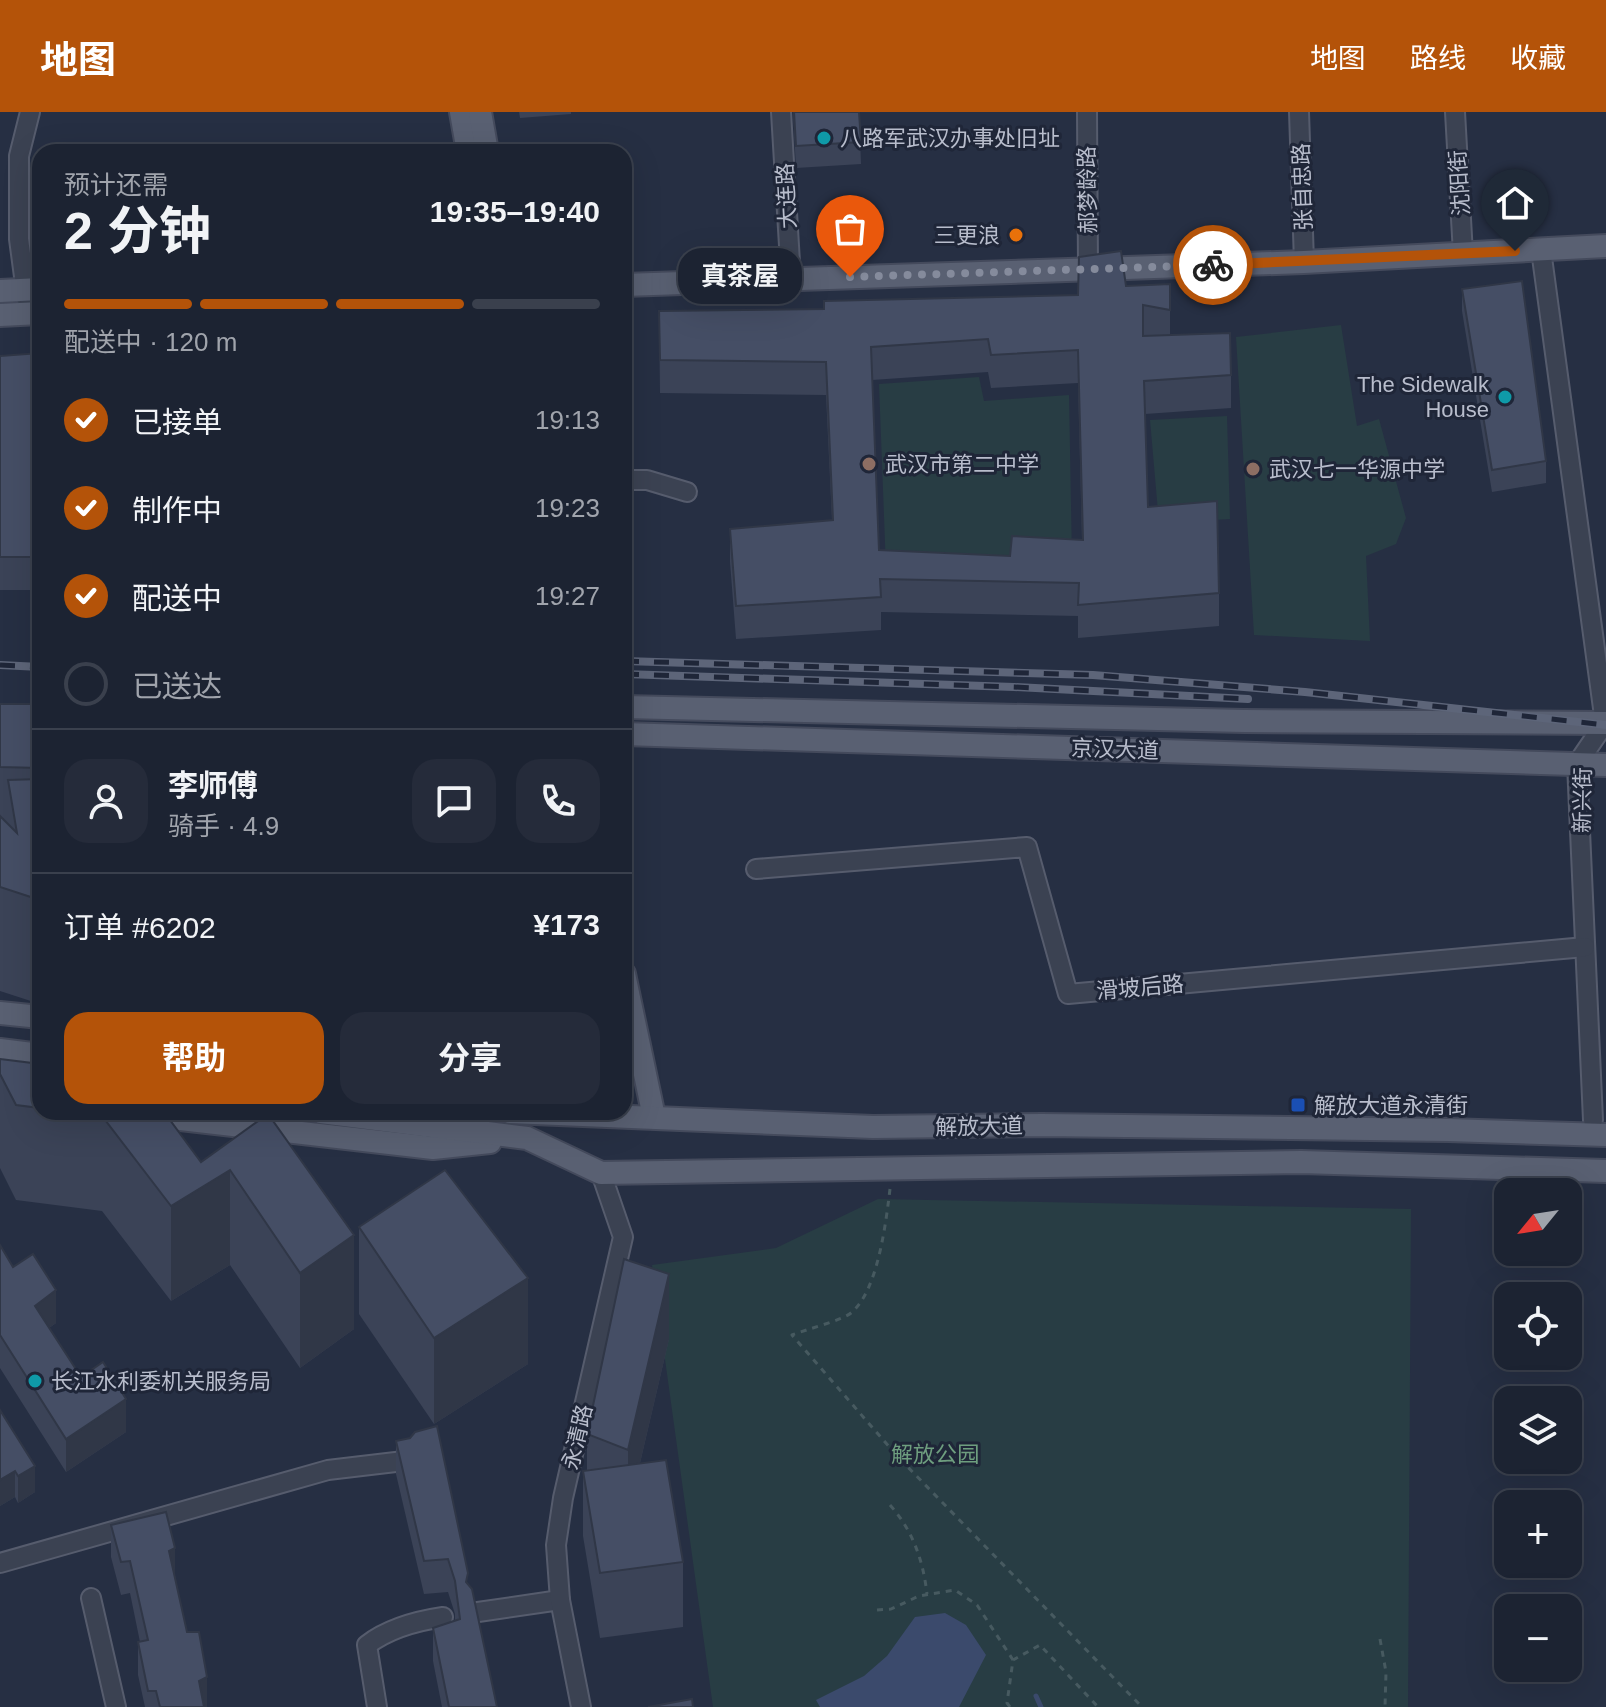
<!DOCTYPE html>
<html lang="zh">
<head>
<meta charset="utf-8">
<style>
  :root { --surface:#1c2332; --page:#252b3a; --text:#f1f3f6; --muted:#a0a4ac; --line:#3a404d; --accent:#b45309 }
  body { margin:0; font-family:Helvetica,"Noto Sans SC",sans-serif; background:var(--page); color:var(--text); height:100vh; display:flex; flex-direction:column; font-size:30px; white-space:nowrap }
  * { box-sizing:border-box; margin:0 }
  p { font-size:26px; color:var(--muted) }
  .icon { flex:none; width:44px; height:44px; fill:none; stroke:currentColor; stroke-width:2; stroke-linecap:round; stroke-linejoin:round }
  .map { position:relative; flex:1; overflow:hidden }
  .sheet { position:absolute; left:32px; top:32px; width:600px; height:976px; display:flex; flex-direction:column; background:var(--surface); border-radius:24px; box-shadow:0 8px 32px #0002,0 0 0 2px var(--line) }
  .sheet>* { flex:none }
  .needle { width:52px; rotate:240deg }
  .buttons { position:absolute; left:1494px; top:1066px; display:grid; gap:16px }
  .buttons a { display:grid; place-items:center; width:88px; height:88px; border-radius:16px; background:var(--surface); box-shadow:0 8px 32px #0002,0 0 0 2px var(--line); font-size:40px }
  .pin { position:absolute; display:grid; place-items:center; width:68px; height:68px; color:#fff; margin:-82px -34px; border-radius:50% 50% 50% 0; rotate:-45deg; box-shadow:0 0 8px #0007 }
  .pin .icon { rotate:45deg }
  .courier { position:absolute; display:grid; place-items:center; width:80px; height:80px; margin:-40px; border:6px solid #b45309; border-radius:50%; background:#fff; color:#222; box-shadow:0 2px 10px #0007 }
  .bubble { position:absolute; height:56px; border-radius:24px; background:var(--surface); box-shadow:0 8px 32px #0002,0 0 0 2px var(--line); font-size:26px; font-weight:700; line-height:56px; text-align:center }
  .overview em { font-style:normal; font-weight:700 }
  .overview div { display:flex; flex-direction:column-reverse }
  .overview { display:flex; align-items:center; justify-content:space-between; height:136px; padding:0 32px }
  h1 { font-size:52px; font-weight:700; line-height:60px }
  .bar { display:grid; grid-template-columns:repeat(4,1fr); gap:12px 8px; align-content:center; height:96px; padding:0 32px }
  .bar i { height:10px; border-radius:6px; background:var(--line) }
  .bar .on { background:var(--accent) }
  .bar p { grid-column:span 4 }
  .line { display:flex; align-items:center; gap:20px; padding:0 32px; border-top:2px solid var(--line) }
  .line div { flex:1 }
  .round { display:grid; place-items:center; flex:none; width:84px; height:84px; border-radius:24px; background:var(--page) }
  ol { padding:0 32px; list-style:none }
  li { display:flex; align-items:center; gap:24px; height:88px }
  li p { margin-inline-start:auto }
  li .icon { padding:8px; border-radius:50%; background:var(--accent); color:#fff; stroke-width:4 }
  li:last-child { color:var(--muted) }
  li i { width:44px; height:44px; border:4px solid var(--line); border-radius:50% }
  .action { display:flex; gap:16px; margin-top:auto; padding:16px 32px }
  .action a { flex:1; height:92px; border-radius:24px; background:var(--accent); color:#fff; font-size:32px; font-weight:700; line-height:92px; text-align:center }
  .action a+a { background:var(--page); color:var(--text) }
  header { display:flex; align-items:center; gap:48px; box-sizing:border-box; height:112px; padding:0 40px; background:var(--accent); color:#fff }
  header strong { font-size:38px }
  nav { display:flex; gap:44px; margin-inline-start:auto; font-size:28px }
  .map>svg:first-child { display:block }
  .green { fill:#283d44 }
  .water { fill:#3b4a6c }
  .lines { fill:none; stroke-linecap:round; stroke-linejoin:round }
  .stream { stroke:#3b4a6c; stroke-width:5 }
  .minor-casing { stroke:#565c6d; stroke-width:22 }
  .major-casing { stroke:#444a5c; stroke-width:26 }
  .path { stroke:#475a60; stroke-width:3; stroke-dasharray:6 6; stroke-linecap:butt }
  .minor { stroke:#3b4252; stroke-width:18 }
  .major { stroke:#596072; stroke-width:22 }
  .rail-casing { stroke:#5d6579; stroke-width:8 }
  .rail { stroke:#1f2638; stroke-width:5; stroke-dasharray:15; stroke-linecap:butt }
  .wall { fill:#3b4357; fill-rule:evenodd }
  .shaded-wall { fill:#303747 }
  .building { fill:#454e65; stroke:#303747; stroke-width:2; fill-rule:evenodd }
  .done { stroke:#858b9c; stroke-width:8; stroke-dasharray:0 14.4 }
  .route { stroke:#b45309; stroke-width:10 }
  .culture-dot { fill:#0f9aa8; stroke:#1f2638; stroke-width:3 }
  .food-dot { fill:#e8710a; stroke:#1f2638; stroke-width:3 }
  .education-dot { fill:#8d6e63; stroke:#1f2638; stroke-width:3 }
  .transit-dot { fill:#1a4fb4; stroke:#1f2638; stroke-width:3 }
  .labels { text-anchor:middle; stroke-width:6; stroke-linejoin:round; paint-order:stroke }
  .poi-label { font-size:22px; fill:#b8bdcc; stroke:#1f2638; text-anchor:start }
  .street-label { font-size:22px; fill:#b8bdcc; stroke:#1f2638 }
  .park-label { font-size:22px; fill:#6e9e7f; stroke:#1f2638 }
</style>
</head>
<body>
<header>
<strong>地图</strong>
<nav><a>地图</a><a>路线</a><a>收藏</a></nav>
</header>
<div class="map">
<svg width="1606" height="1595" viewBox="0 0 1606 1595">
  <rect width="100%" height="100%" fill="#262f43"/>
  <g class="green">
    <path d="M1341,213L1357,314L1379,307L1406,406L1396,432L1366,444L1370,529L1254,523L1236,225Z"/>
    <path d="M979,265L984,289L1069,283L1072,447L1003,443L999,467L886,457L879,272Z"/>
    <path d="M1227,304L1230,407L1159,411L1150,308Z"/>
    <path d="M878,1087L1411,1097L1408,1595H713L652,1153L776,1136Z"/>
  </g>
  <path class="water" d="M945,1501L966,1513L986,1543L959,1595H820L816,1588L864,1564L887,1544L915,1505Z"/>
  <g class="lines">
    <path class="stream" d="M1036,1584L1041,1595"/>
    <g class="minor-casing">
      <g id="minor">
        <path d="M781,0L791,167"/>
        <path d="M1087,0L1088,156"/>
        <path d="M1299,0L1304,150"/>
        <path d="M1455,0L1463,142"/>
        <path d="M1541,138L1605,611L1577,652L1593,1008"/>
        <path d="M29,202L19,127V44L30,0"/>
        <path d="M624,368H647L687,380"/>
        <path d="M756,757L1027,735L1068,882L1585,835"/>
        <path d="M0,1451L328,1358L404,1349"/>
        <path d="M91,1486L116,1595"/>
        <path d="M478,1500L560,1488"/>
        <path d="M377,1595L367,1533C389,1516 416,1509 443,1505"/>
        <path d="M581,1595L560,1488L556,1433L563,1386L623,1125L601,1061"/>
      </g>
    </g>
    <g class="major-casing">
      <g id="major">
        <path d="M461,0L468,40"/>
        <path d="M480,0L487,40"/>
        <path d="M624,173L1304,150L1606,134"/>
        <path d="M0,179L40,177"/>
        <path d="M0,203L40,201"/>
        <path d="M624,595L1244,609L1606,611"/>
        <path d="M624,622L1606,653"/>
        <path d="M624,862L654,1005"/>
        <path d="M0,901L40,905"/>
        <path d="M0,938L40,943"/>
        <path d="M119,1000L433,1036L490,1030"/>
        <path d="M321,1000L527,1026L601,1061L1301,1050L1606,1059"/>
        <path d="M510,1000L873,1015L1042,1013L1448,1018L1606,1023"/>
      </g>
    </g>
    <g class="path">
      <path d="M890,1077C886,1110 878,1179 851,1201C843,1208 804,1218 792,1223L898,1345L1142,1595"/>
      <path d="M890,1393C913,1419 923,1448 927,1482"/>
      <path d="M877,1498L891,1497L919,1484L955,1478L977,1493L1013,1548"/>
      <path d="M1380,1527L1386,1560L1385,1595"/>
      <path d="M1010,1595L1007,1591L1013,1548L1040,1533L1098,1595"/>
    </g>
    <use href="#minor" class="minor"/>
    <use href="#major" class="major"/>
    <g class="rail-casing">
      <g id="rail">
        <path d="M624,549L1093,563L1305,580L1606,613"/>
        <path d="M0,553L40,555"/>
        <path d="M624,562L1014,575L1248,587"/>
      </g>
    </g>
    <use href="#rail" class="rail"/>
  </g>
  <g class="wall">
    <path d="M519,0H571V2L520,6Z"/>
    <path d="M793,0H859L861,52L796,56Z"/>
    <path d="M1170,172V223L1231,263V296L1145,302L1148,395L1219,481V514L1078,526V504L881,500V518L736,527L730,450V417L832,408L826,283L660,281L659,199L824,197L1078,183L1126,174ZM988,260L991,276L1078,271L1082,428L1010,444L879,438L872,268Z"/>
    <path d="M1462,177L1546,349V371L1492,380L1462,199Z"/>
    <path d="M40,241V478H0V244Z"/>
    <path d="M0,592H40V892L0,879Z"/>
    <path d="M0,947L40,952V1000H164L201,1050L268,1002L354,1217L300,1256L230,1153L171,1189L102,1099L16,1088L0,1056Z"/>
    <path d="M359,1115L528,1252L434,1312L359,1202Z"/>
    <path d="M0,1133L13,1155L56,1211L49,1216L81,1265L126,1320L66,1360L0,1256Z"/>
    <path d="M669,1227L640,1351L683,1450V1515L600,1526L583,1424V1359L587,1358V1322Z"/>
    <path d="M0,1298L35,1380L18,1391L15,1385L0,1394Z"/>
    <path d="M396,1329L468,1472L497,1595H442L433,1549V1516L455,1508V1502L448,1480L424,1482L396,1362Z"/>
    <path d="M111,1413L175,1464L187,1520L207,1595H145L138,1563V1530H140L130,1481L121,1483L111,1445Z"/>
  </g>
  <g class="shaded-wall">
    <path d="M230,1058V1153L171,1189V1094Z"/>
    <path d="M354,1123V1217L300,1256V1161Z"/>
    <path d="M669,1162V1227L628,1402V1338Z"/>
    <path d="M528,1166V1252L434,1312V1226Z"/>
    <path d="M56,1178V1211L35,1226V1194Z"/>
    <path d="M126,1287V1320L66,1360V1327Z"/>
    <path d="M35,1354V1380L18,1391V1364Z"/>
    <path d="M15,1359V1385L0,1394V1368Z"/>
    <path d="M175,1436V1469L169,1439Z"/>
    <path d="M207,1565V1595H199V1569Z"/>
  </g>
  <g class="building">
    <path d="M794,0H859L861,30L796,34Z"/>
    <path d="M1121,139L1126,174L1170,172V198L1143,193V224L1230,221L1231,263L1144,269L1148,395L1217,389L1219,481L1078,493L1079,471L880,467L881,485L736,494L730,417L833,408L826,250L660,248L659,199L824,197V189L1078,183L1079,145ZM988,227L991,243L1078,238L1083,428L1012,424L1010,444L879,438L871,235Z"/>
    <path d="M1522,169L1546,349L1492,358L1462,177Z"/>
    <path d="M40,241V445H0V244Z"/>
    <path d="M0,592H40V656L0,655Z"/>
    <path d="M40,667V788L0,775V704L17,721L8,668Z"/>
    <path d="M0,947L40,952V996L16,993L0,962Z"/>
    <path d="M68,1000H164L201,1050L268,1002L354,1123L300,1161L230,1058L171,1094L102,1004Z"/>
    <path d="M445,1058L528,1166L434,1226L359,1115Z"/>
    <path d="M0,1133L13,1155L33,1142L56,1178L35,1194L81,1265L103,1250L126,1287L66,1327L0,1223Z"/>
    <path d="M624,1147L669,1162L628,1338L587,1322Z"/>
    <path d="M0,1298L35,1354L18,1364L15,1359L0,1368Z"/>
    <path d="M437,1314L468,1461L466,1470L472,1477L497,1595H449L433,1516L460,1507L455,1469L448,1447L424,1449L396,1329L410,1326L415,1320Z"/>
    <path d="M666,1348L683,1450L600,1461L583,1359Z"/>
    <path d="M166,1400L175,1436L169,1439L187,1520H199L207,1565L199,1569L204,1595H160L156,1579H148L138,1530L148,1528L130,1449L121,1450L111,1413Z"/>
    <path d="M692,1587L693,1595H648Z"/>
  </g>
  <g class="lines">
    <path class="done" d="M850,165L1213,153"/>
    <path class="route" d="M1213,153L1515,139"/>
  </g>
  <g class="culture-dot">
    <circle cx="824" cy="26" r="8"/>
    <circle cx="1505" cy="285" r="8"/>
    <circle cx="35" cy="1269" r="8"/>
  </g>
  <circle class="food-dot" cx="1016" cy="123" r="8"/>
  <g class="education-dot">
    <circle cx="869" cy="352" r="8"/>
    <circle cx="1253" cy="357" r="8"/>
  </g>
  <rect class="transit-dot" x="1290" y="985" width="16" height="16" rx="4"/>
  <g class="labels">
    <g class="poi-label">
      <text x="840" y="34">八路军武汉办事处旧址</text>
      <text x="1000" y="131" text-anchor="end">三更浪</text>
      <text x="1489" y="280" text-anchor="end">The Sidewalk<tspan x="1489" dy="25">House</tspan></text>
      <text x="885" y="360">武汉市第二中学</text>
      <text x="1269" y="365">武汉七一华源中学</text>
      <text x="1314" y="1001">解放大道永清街</text>
      <text x="51" y="1277">长江水利委机关服务局</text>
    </g>
    <g class="street-label">
      <text transform="translate(1459 71) rotate(-94)" y="8">沈阳街</text>
      <text transform="translate(1302 75) rotate(-92)" y="8">张自忠路</text>
      <text transform="translate(1087 78) rotate(-91)" y="8">郝梦龄路</text>
      <text transform="translate(786 84) rotate(-93)" y="8">大连路</text>
      <text transform="translate(1115 637) rotate(2)" y="8">京汉大道</text>
      <text transform="translate(1582 688) rotate(-89)" y="8">新兴街</text>
      <text transform="translate(1140 875) rotate(-5)" y="8">滑坡后路</text>
      <text transform="translate(979 1014) rotate(-1)" y="8">解放大道</text>
      <text transform="translate(577 1325) rotate(-77)" y="8">永清路</text>
    </g>
    <g class="park-label">
      <text x="935" y="1350">解放公园</text>
    </g>
  </g>
</svg>
<div class="buttons">
<a><svg class="needle" viewBox="-14 -14 28 28"><path d="M0-13l5 13h-10z" fill="#e53935"/><path d="M0 13l5-13h-10z" fill="#a0a4ac"/></svg></a>
<a><svg class="icon" aria-label="locate" viewBox="0 0 24 24"><circle cx="12" cy="12" r="6"/><path d="M12 2v4M12 18v4M2 12h4M18 12h4"/></svg></a>
<a><svg class="icon" aria-label="layers" viewBox="0 0 24 24"><path d="M12 4l9 5-9 5-9-5zM3 14l9 5 9-5"/></svg></a>
<a>+</a>
<a>−</a>
</div>
<div class="pin" style="left:850px;top:165px;background:#ea580c"><svg class="icon" aria-label="bag" viewBox="0 0 24 24"><path d="M5 8h14l-1 12H6zM9 8a3 3 0 0 1 6 0"/></svg></div>
<div class="pin" style="left:1515px;top:139px;background:#1f2937"><svg class="icon" aria-label="home" viewBox="0 0 24 24"><path d="M3 11l9-7 9 7M6 9v11h12V9"/></svg></div>
<div class="courier" style="left:1213px;top:153px"><svg class="icon" aria-label="bike" viewBox="0 0 24 24"><circle cx="6" cy="16" r="4"/><circle cx="18" cy="16" r="4"/><path d="M6 16l4-8h5l3 8M10 8l3 8H6M13 5h3"/></svg></div>
<div class="bubble" style="left:678px;top:136px;width:124px">真茶屋</div>
<section class="sheet">
<div class="overview"><div><h1>2 分钟</h1><p>预计还需</p></div><em>19:35–19:40</em></div>
<div class="bar"><i class="on"></i><i class="on"></i><i class="on"></i><i></i><p>配送中 · 120 m</p></div>
<ol>
<li><svg class="icon" aria-label="check" viewBox="0 0 24 24"><path d="M5 12l5 5 9-10"/></svg>已接单<p>19:13</p></li>
<li><svg class="icon" aria-label="check" viewBox="0 0 24 24"><path d="M5 12l5 5 9-10"/></svg>制作中<p>19:23</p></li>
<li><svg class="icon" aria-label="check" viewBox="0 0 24 24"><path d="M5 12l5 5 9-10"/></svg>配送中<p>19:27</p></li>
<li><i></i>已送达</li>
</ol>
<div class="line" style="height:144px"><a class="round"><svg class="icon" aria-label="person" viewBox="0 0 24 24"><circle cx="12" cy="8" r="4"/><path d="M4 21q1-7 8-7t8 7"/></svg></a><div><b>李师傅</b><p>骑手 · 4.9</p></div><a class="round"><svg class="icon" aria-label="chat" viewBox="0 0 24 24"><path d="M4 5h16v11H9l-5 4z"/></svg></a><a class="round"><svg class="icon" aria-label="phone" viewBox="0 0 24 24"><path d="M5 4h4l2 5-3 2q2 4 5 5l2-3 5 2v4C11 20 4 13 5 4z"/></svg></a></div>
<div class="line" style="height:104px"><div>订单 #6202</div><b>¥173</b></div>
<div class="action"><a>帮助</a><a>分享</a></div>
</section>
</div>
</body>
</html>
